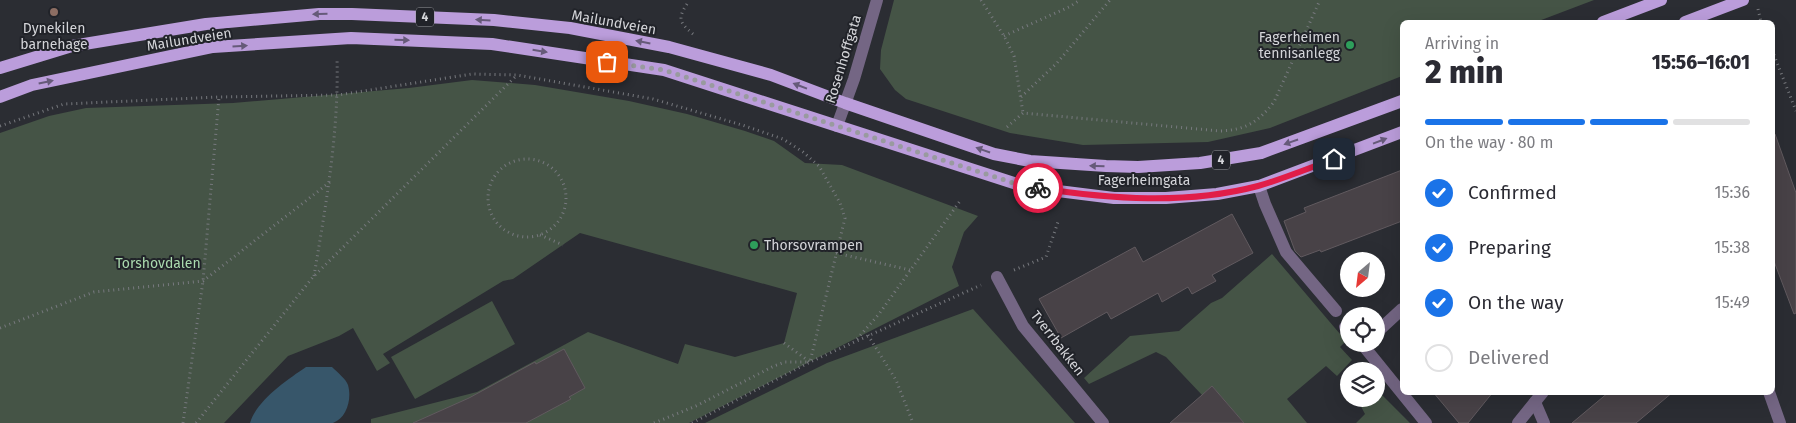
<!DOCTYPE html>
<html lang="en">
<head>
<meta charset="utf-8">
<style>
  :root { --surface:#fff; --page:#f2f2f3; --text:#2b2b33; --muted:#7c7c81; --line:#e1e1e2; --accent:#1a73e8 }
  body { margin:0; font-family:"Fira Sans",sans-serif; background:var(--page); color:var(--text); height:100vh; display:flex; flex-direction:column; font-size:19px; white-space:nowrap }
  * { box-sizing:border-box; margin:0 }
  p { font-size:16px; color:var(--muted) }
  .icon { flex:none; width:28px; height:28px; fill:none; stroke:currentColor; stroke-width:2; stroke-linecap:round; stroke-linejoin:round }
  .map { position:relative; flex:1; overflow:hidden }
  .details { position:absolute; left:1400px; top:20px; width:375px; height:375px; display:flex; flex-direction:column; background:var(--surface); border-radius:8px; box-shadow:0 5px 20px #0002 }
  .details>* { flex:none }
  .needle { width:32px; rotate:208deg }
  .buttons { position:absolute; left:1340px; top:252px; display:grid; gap:10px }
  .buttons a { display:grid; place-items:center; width:45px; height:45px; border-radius:50%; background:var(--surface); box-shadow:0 5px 20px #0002; font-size:25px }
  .pin { position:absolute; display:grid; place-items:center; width:42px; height:42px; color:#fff; margin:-21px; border-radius:10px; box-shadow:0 2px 8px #0006 }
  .courier { position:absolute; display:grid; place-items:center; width:50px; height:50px; margin:-25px; border:4px solid #e11d48; border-radius:50%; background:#fff; color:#222; box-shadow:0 1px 6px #0007 }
  .headline em { font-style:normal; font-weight:800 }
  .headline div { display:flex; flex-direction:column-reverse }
  .headline { display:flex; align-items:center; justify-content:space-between; height:85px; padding:0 25px }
  h1 { font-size:32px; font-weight:800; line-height:38px }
  .bar { display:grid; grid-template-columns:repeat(4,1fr); gap:8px 5px; align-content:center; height:60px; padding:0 25px }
  .bar i { height:6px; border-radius:4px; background:var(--line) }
  .bar .current { background:var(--accent) }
  .bar p { grid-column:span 4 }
  ol { padding:0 25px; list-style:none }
  li { display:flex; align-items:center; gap:15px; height:55px }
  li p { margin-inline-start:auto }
  li .icon { padding:5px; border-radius:50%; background:var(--accent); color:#fff; stroke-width:4 }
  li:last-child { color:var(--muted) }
  li i { width:28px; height:28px; border:2px solid var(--line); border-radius:50% }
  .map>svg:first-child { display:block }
  .green { fill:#455446 }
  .water { fill:#37566a }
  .building { fill:#484247; stroke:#615a5f }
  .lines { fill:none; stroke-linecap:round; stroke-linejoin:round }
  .path { stroke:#77797e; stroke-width:3; stroke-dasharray:1 4; stroke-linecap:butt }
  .minor { stroke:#746684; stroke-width:12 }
  .major { stroke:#bb9ddb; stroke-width:12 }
  .oneway { fill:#665a79 }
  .done { stroke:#999a9f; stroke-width:5; stroke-dasharray:0 9 }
  .route { stroke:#e11d48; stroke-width:6 }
  .education-dot { fill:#8d6e63; stroke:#212329; stroke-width:2 }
  .leisure-dot { fill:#2e9e5b; stroke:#212329; stroke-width:2 }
  .labels { text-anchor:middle; stroke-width:4; stroke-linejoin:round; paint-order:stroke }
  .shield { fill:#212329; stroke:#9ea0a4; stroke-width:1 }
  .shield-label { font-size:12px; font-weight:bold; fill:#d4d5d9 }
  .street-label { font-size:14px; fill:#d4d5d9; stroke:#212329 }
  .poi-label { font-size:14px; fill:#d4d5d9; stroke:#212329 }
  .park-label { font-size:14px; fill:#aadaae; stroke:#212329 }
</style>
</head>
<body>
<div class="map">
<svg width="1796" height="423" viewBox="0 0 1796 423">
  <rect width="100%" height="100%" fill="#2b2d33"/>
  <g class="green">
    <path d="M894,0H1594L1536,22H1402V76L1270,128L1208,142L1083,145L1010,133L906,99L895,90L880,69L881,50Z"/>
    <path d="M472,80L535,85L629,101L687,114L745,131L774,141L805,163L842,165L978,216L964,232L952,267L959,286L689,423H371V419L477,392L588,332L678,364L685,344L735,357L784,343L797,293L580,233L513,279L503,281L383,354L390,363L377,371L353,328L339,336L288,356L224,423H0V133L49,116L86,108L233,103L409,88Z"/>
    <path d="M1272,254L1346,341L1340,347L1352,360L1337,376L1326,366L1287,399L1307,423H1244L1212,386L1202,395L1166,357L1156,352L1089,384L1084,378L1130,336L1179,331L1211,303L1222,298Z"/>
    <path d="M492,301L515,344L415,399L391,357Z"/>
    <path d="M973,309L1075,423H705L827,363Z"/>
    <path d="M1376,389L1410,423H1356L1365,414L1357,399H1376Z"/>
  </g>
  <path class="water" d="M306,367H332C337,372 346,379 348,385C352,399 347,418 333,423H250C257,400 287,380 306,367Z"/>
  <g class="building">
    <path d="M1775,134L1796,193V313L1794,314L1772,256V135Z"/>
    <path d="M1402,170V221L1321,252L1320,250L1301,257L1295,251L1284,221L1306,212L1304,208Z"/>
    <path d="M1232,214L1253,253L1212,275L1216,281L1192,294L1188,287L1162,302L1158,293L1111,319L1107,312L1061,338L1039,299L1135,247L1143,262Z"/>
    <path d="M564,349L585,388L569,397L571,399L526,423H413L469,398L535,362L536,364Z"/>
    <path d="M1212,386L1244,423H1170L1202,395Z"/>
    <path d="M1433,392H1493L1468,423H1459Z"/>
    <path d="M1609,392H1673L1636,423H1572Z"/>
  </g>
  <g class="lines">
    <g class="path">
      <path d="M981,0L1004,36L1014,56L1023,113"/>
      <path d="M687,4C677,19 680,23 693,34"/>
      <path d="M1758,9L1761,22"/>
      <path d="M1004,36L1069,7L1080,0"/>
      <path d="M1772,50L1796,111"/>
      <path d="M1021,97L1057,63L1110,0"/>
      <path d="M0,126L64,104L219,97L338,95L472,74L517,75L653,99L742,125L783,139L803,152L819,166L840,203L845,218L810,362"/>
      <path d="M1007,127L1023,113L1220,131C1246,130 1258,122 1274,102L1320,0"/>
      <circle cx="527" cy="198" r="39"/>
      <path d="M540,235L563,245"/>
      <path d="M836,253L910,270"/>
      <path d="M1014,270L1046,257L1058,222"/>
      <path d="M314,276C326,204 339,132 337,58"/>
      <path d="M0,328L94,292L203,281L330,182"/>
      <path d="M868,335L896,380L913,423"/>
      <path d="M857,339L879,314L960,201"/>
      <path d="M784,343L810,362"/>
      <path d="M183,423L203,281L219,97"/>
      <path d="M196,423L313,277L517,75"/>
      <path d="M654,423L696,406L774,366L785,362H809"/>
      <path d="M692,423L810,362L981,285"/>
    </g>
    <g class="minor">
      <path d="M837,126L854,79L877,0"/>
      <path d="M1259,186L1265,204L1286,252L1336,311"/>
      <path d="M997,277L1023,326L1103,423"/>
      <path d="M1345,327L1349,330"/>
      <path d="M1376,333L1402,309"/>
      <path d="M1362,344L1426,423"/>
      <path d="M1769,392L1780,423"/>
      <path d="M1535,402L1544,423"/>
      <path d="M1518,423L1543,392"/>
    </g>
    <g class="major">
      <path d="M1603,22L1661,0"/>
      <path d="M1685,22L1743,0"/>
      <path d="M0,68L72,46L206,24L319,14H352L494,20L570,28L669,47L771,75L845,103L994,154L1030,161L1106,166L1138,167L1200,163L1261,153L1402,101"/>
      <path d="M0,97L32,85L213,47L351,38L492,44L664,70L1026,187L1114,198H1166L1217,194L1259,186L1402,132"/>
    </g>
  </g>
  <defs><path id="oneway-solid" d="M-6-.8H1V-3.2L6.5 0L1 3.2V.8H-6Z" transform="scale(1.25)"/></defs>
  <g class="oneway">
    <use href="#oneway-solid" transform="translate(320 14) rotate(178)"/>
    <use href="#oneway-solid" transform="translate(483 20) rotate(-177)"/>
    <use href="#oneway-solid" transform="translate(402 40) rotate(2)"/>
    <use href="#oneway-solid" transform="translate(643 42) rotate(-169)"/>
    <use href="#oneway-solid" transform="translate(240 46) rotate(-4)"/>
    <use href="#oneway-solid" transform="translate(540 51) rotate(9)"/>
    <use href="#oneway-solid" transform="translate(46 82) rotate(-12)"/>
    <use href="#oneway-solid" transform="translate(800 86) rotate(-159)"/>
    <use href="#oneway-solid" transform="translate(1380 141) rotate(-21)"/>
    <use href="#oneway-solid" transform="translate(1291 142) rotate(161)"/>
    <use href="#oneway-solid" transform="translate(983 150) rotate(-161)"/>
    <use href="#oneway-solid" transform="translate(1097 166) rotate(-178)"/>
  </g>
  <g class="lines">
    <path class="done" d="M607,62L664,70L1026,187L1038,188"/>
    <path class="route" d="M1038,188C1110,199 1186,205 1258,186C1283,179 1309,168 1334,159"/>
  </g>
  <circle class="education-dot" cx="54" cy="12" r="5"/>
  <g class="leisure-dot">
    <circle cx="1350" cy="45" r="5"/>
    <circle cx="754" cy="245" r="5"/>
  </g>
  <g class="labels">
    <g class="shield">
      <rect x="416" y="7.5" width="18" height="19" rx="4"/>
      <rect x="1212" y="150.5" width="18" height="19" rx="4"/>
    </g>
    <g class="shield-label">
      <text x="425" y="21">4</text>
      <text x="1221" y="164">4</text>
    </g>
    <g class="street-label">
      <text transform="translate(614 22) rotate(10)" y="5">Mailundveien</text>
      <text transform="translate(189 39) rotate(-9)" y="5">Mailundveien</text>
      <text transform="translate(843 59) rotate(-73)" y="5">Rosenhoffgata</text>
      <text x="1144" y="185">Fagerheimgata</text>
      <text transform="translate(1058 343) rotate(52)" y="5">Tverrbakken</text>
    </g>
    <g class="poi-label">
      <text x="54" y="33">Dynekilen<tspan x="54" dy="16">barnehage</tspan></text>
      <text x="1340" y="42" text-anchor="end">Fagerheimen<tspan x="1340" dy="16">tennisanlegg</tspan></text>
      <text x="764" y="250" text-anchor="start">Thorsovrampen</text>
    </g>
    <g class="park-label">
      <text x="158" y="268">Torshovdalen</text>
    </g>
  </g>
</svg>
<div class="buttons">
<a><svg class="needle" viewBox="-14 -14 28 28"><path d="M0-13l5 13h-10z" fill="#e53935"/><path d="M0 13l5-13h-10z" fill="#7c7c81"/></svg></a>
<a><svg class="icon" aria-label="locate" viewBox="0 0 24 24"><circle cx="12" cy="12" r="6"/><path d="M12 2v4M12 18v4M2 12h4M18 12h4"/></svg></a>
<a><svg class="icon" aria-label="layers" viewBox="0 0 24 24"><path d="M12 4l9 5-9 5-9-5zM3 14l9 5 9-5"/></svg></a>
</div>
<div class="pin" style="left:607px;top:62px;background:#ea580c"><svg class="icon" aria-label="bag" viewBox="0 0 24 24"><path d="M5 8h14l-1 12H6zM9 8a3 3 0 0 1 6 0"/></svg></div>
<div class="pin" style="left:1334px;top:159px;background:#1f2937"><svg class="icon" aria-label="home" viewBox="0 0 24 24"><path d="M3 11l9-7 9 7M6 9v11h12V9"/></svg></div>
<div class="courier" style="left:1038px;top:188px"><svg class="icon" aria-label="bike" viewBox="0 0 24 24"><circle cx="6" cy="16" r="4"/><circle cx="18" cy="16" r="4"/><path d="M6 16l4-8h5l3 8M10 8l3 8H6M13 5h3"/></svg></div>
<section class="details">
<div class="headline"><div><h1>2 min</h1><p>Arriving in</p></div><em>15:56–16:01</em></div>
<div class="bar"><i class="current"></i><i class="current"></i><i class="current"></i><i></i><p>On the way · 80 m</p></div>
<ol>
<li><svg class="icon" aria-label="check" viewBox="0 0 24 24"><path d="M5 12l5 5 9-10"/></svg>Confirmed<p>15:36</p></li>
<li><svg class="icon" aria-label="check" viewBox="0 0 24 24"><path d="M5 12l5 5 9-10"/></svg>Preparing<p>15:38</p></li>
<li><svg class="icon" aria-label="check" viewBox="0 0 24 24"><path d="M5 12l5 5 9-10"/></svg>On the way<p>15:49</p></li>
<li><i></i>Delivered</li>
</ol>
</section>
</div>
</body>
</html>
